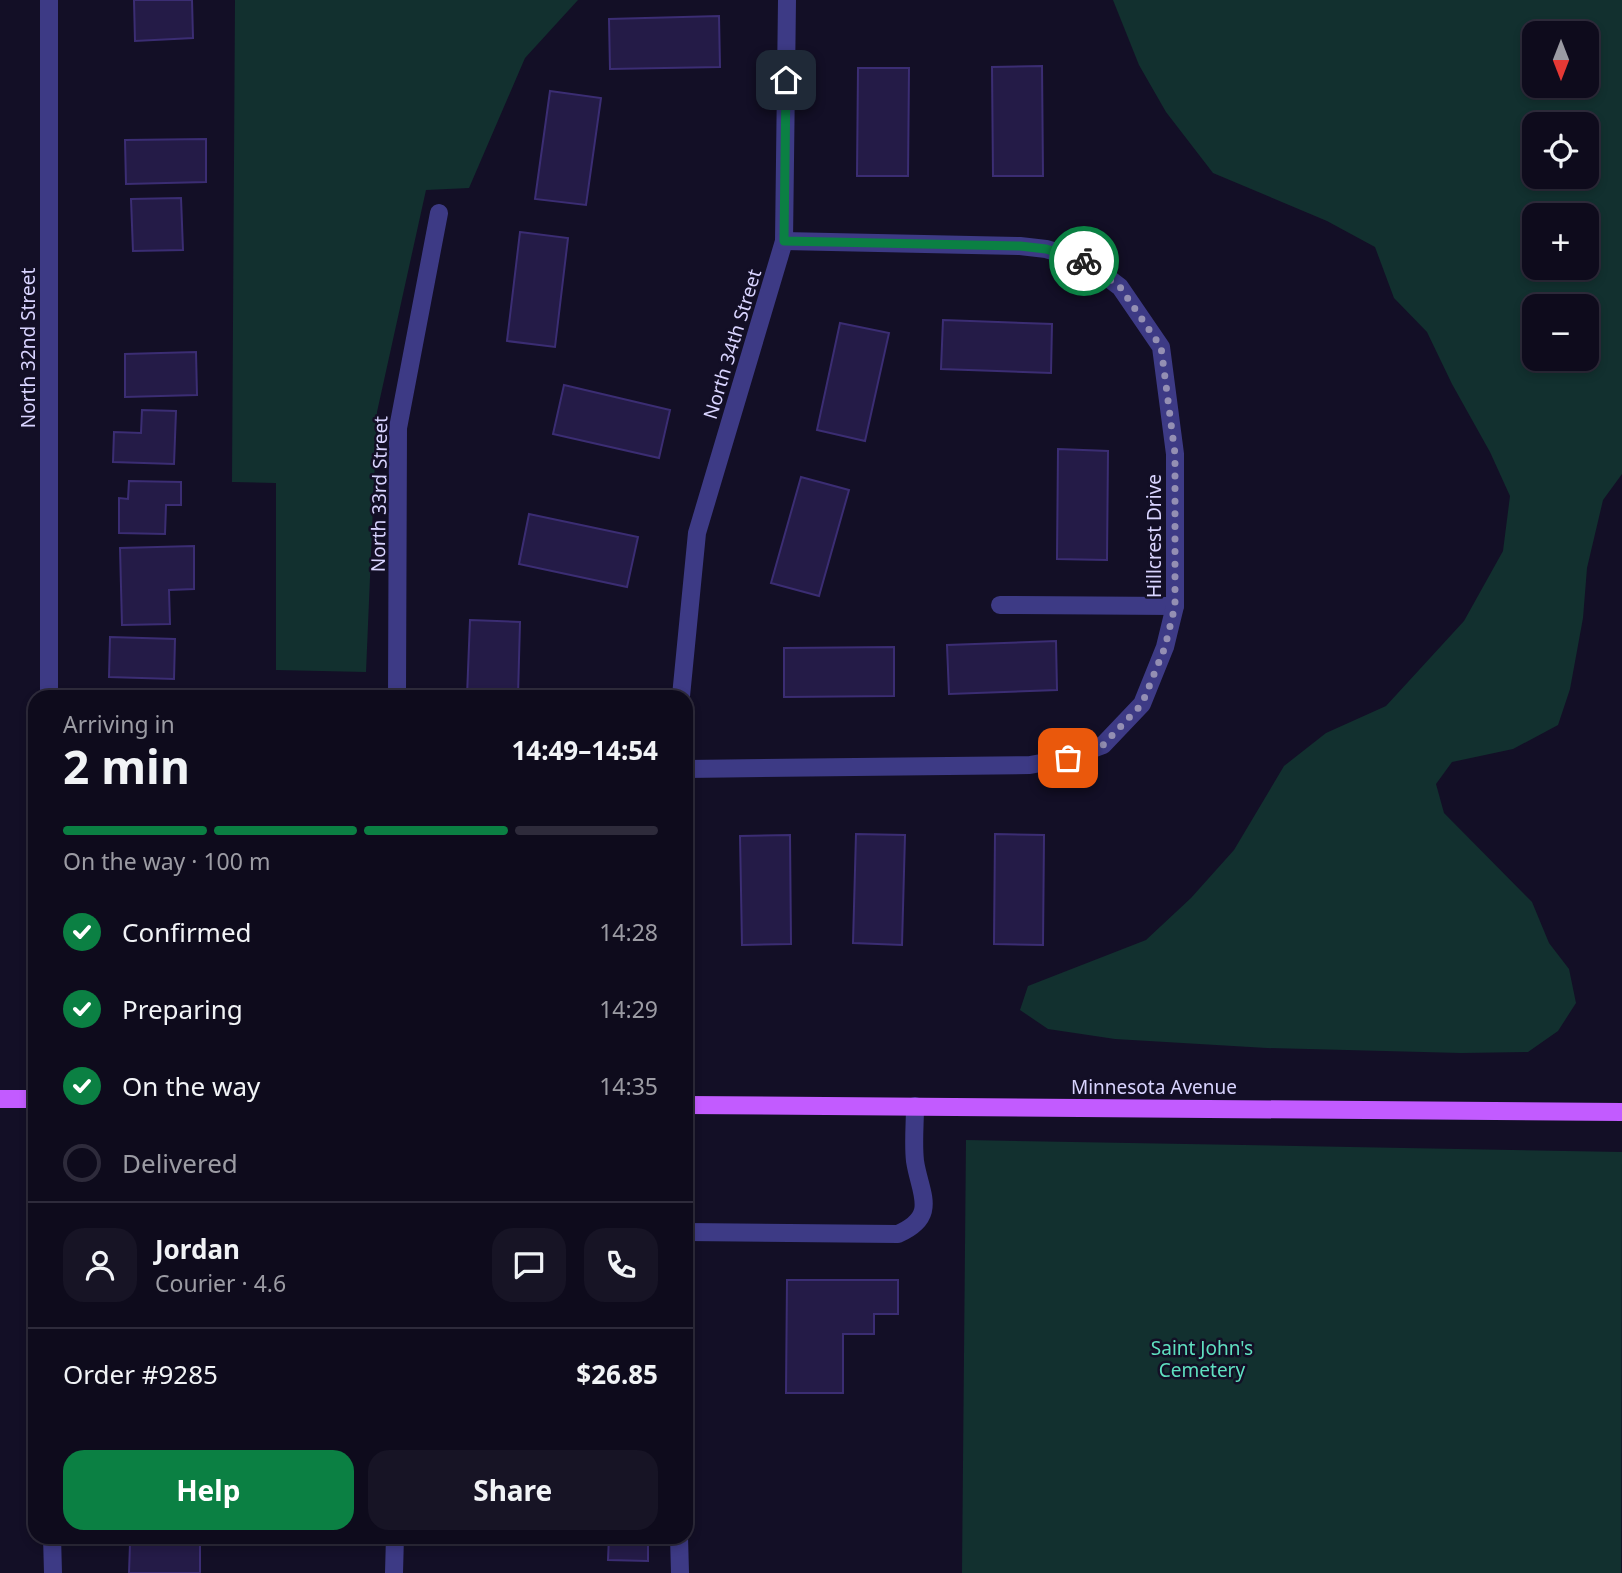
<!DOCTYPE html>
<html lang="en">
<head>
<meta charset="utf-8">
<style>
  :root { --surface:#0e0b1c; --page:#171425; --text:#f1f3f6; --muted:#9b9ba3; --line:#2e2b3b; --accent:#0b8043 }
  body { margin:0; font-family:"Noto Sans",sans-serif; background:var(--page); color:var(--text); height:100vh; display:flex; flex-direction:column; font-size:26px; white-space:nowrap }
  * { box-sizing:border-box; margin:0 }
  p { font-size:23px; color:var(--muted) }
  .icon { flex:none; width:38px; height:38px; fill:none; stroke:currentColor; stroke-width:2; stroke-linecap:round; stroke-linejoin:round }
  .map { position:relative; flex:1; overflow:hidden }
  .sheet { position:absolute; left:28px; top:690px; width:665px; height:854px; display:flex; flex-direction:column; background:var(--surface); border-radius:21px; box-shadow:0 4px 10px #0003,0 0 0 2px var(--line) }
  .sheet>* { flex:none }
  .needle { width:46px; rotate:180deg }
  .tools { position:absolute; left:1522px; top:21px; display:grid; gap:14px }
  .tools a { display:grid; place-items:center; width:77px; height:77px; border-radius:14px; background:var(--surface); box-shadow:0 4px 10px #0003,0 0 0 2px var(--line); font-size:35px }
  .pin { position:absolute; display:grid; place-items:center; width:60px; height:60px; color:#fff; margin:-30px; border-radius:14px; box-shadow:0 4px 10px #0006 }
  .courier { position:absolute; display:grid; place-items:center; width:70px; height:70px; margin:-35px; border:5px solid #0b8043; border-radius:50%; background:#fff; color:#222; box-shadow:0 2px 9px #0007 }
  .overview em { font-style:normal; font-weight:700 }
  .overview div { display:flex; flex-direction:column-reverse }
  .overview { display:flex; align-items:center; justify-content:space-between; height:119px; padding:0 35px }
  h1 { font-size:46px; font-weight:700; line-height:52px }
  .bar { display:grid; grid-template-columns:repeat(4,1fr); gap:10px 7px; align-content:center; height:84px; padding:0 35px }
  .bar i { height:9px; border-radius:5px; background:var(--line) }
  .bar .selected { background:var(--accent) }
  .bar p { grid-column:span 4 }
  .line { display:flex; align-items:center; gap:18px; padding:0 35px; border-top:2px solid var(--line) }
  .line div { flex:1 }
  .round { display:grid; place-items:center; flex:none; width:74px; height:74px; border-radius:21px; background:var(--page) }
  ol { padding:0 35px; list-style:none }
  li { display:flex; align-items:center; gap:21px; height:77px }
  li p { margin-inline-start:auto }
  li .icon { padding:7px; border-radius:50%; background:var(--accent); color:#fff; stroke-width:4 }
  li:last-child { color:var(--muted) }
  li i { width:38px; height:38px; border:4px solid var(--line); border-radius:50% }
  .cta { display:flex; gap:14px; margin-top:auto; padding:14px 35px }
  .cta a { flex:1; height:80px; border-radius:21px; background:var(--accent); color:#fff; font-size:28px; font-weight:700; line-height:80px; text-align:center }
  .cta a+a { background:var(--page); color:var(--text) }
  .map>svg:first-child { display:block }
  .green { fill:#12302f; fill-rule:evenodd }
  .building { fill:#241b47; stroke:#3b2d73; stroke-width:2 }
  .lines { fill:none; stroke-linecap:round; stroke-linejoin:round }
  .minor { stroke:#3d3a85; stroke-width:18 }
  .major { stroke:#c25bff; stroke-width:18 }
  .done { stroke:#948fb3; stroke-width:7; stroke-dasharray:0 12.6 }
  .route { stroke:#0b8043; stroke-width:9 }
  .labels { text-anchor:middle; stroke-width:5; stroke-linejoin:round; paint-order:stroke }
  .street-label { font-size:19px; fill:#d9d4ff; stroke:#130f26 }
  .park-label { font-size:19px; fill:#5fe0c0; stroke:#130f26 }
</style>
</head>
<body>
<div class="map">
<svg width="1622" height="1573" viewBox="0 0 1622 1573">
  <rect width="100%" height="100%" fill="#130f26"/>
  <g class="green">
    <path d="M235,0H578L525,58L469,188L426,190L377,412L366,672L276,670V483L232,482Z"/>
    <path d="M1113,0H1622V474L1603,500L1587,568L1583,618L1570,689L1558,725L1513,749L1452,762L1436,784L1444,813L1532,902L1549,943L1569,969L1576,1003L1558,1031L1528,1052L1461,1053L1267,1048L1115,1039L1048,1029L1020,1010L1028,986L1146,940L1191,898L1234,850L1284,766L1326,733L1386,706L1464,621L1503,551L1510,496L1490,452L1452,384L1427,332L1394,298L1375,247L1327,221L1213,173L1166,112L1139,65ZM1535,33H1587V86H1535ZM1535,124H1587V177H1535ZM1587,215V268H1535V215ZM1535,306H1587V359H1535Z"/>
    <path d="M966,1140L1622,1152L1621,1573H962Z"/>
  </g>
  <g class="building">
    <path d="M134,0H192L193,38L135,41Z"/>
    <path d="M719,16L720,67L610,69L609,19Z"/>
    <path d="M1042,66L1043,176H993L992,67Z"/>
    <path d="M858,68H909L908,176H857Z"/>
    <path d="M550,91L601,98L586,205L535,199Z"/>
    <path d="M206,139V182L126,184L125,140Z"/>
    <path d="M181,198L183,250L133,251L131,199Z"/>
    <path d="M520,232L568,238L555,347L507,341Z"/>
    <path d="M943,320L1052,324L1051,373L941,369Z"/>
    <path d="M840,323L889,333L865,441L817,430Z"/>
    <path d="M196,352L197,395L125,397V354Z"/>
    <path d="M564,385L670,410L659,458L553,434Z"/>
    <path d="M142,410L176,411L174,464L113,462L114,432L141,433Z"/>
    <path d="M1058,449L1108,451L1107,560L1057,559Z"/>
    <path d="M801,477L849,490L819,596L771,583Z"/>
    <path d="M129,481L181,482V505H166L165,534L119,533V498L128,499Z"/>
    <path d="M529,514L638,537L627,587L519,564Z"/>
    <path d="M194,546V589L169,590L170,624L122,625L120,548Z"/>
    <path d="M470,620L520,622L518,696H467Z"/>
    <path d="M110,637L175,639L174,679L109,677Z"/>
    <path d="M1056,641L1057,690L949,694L947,645Z"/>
    <path d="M894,647V696L784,697V648Z"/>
    <path d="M856,834L905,835L902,945L853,943Z"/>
    <path d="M995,834L1044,835L1043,945L994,944Z"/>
    <path d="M790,835L791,944L742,945L740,836Z"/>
    <path d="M787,1280H898V1314H874V1334H843V1393H786Z"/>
    <path d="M609,1536H648V1561L608,1560Z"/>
    <path d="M130,1544L200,1545V1573H129Z"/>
  </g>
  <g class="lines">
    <g class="minor">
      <path d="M49,0V696"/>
      <path d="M1000,605L1175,606"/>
      <path d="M397,696L398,428L439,213"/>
      <path d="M681,696L697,533L784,241L787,0"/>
      <path d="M686,769L1030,765L1068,758L1103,745L1142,704L1165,647L1175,606V454L1161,347L1120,287L1095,268L1080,259L1046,249L1020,246L784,241"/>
      <path d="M686,1232L898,1234C939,1216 920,1194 915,1161C913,1143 915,1124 915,1106"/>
      <path d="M52,1536L53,1573"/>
      <path d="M679,1536L680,1573"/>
      <path d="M394,1573L395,1536"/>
    </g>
    <g class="major">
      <path d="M0,1099H35"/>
      <path d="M686,1105L1622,1112"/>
    </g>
  </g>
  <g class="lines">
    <path class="done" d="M1068,758L1103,745L1142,704L1165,647L1175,606V454L1161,347L1120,287L1084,261"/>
    <path class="route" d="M786,80L784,241L1020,246L1046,249L1084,261"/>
  </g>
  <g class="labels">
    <g class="street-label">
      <text transform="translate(732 344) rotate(-73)" y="7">North 34th Street</text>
      <text transform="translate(28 348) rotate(-90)" y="7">North 32nd Street</text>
      <text transform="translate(379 494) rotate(-89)" y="7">North 33rd Street</text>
      <text transform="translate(1154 536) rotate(-90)" y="7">Hillcrest Drive</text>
      <text x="1154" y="1094">Minnesota Avenue</text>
    </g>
    <g class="park-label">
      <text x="1202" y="1355">Saint John's<tspan x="1202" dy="22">Cemetery</tspan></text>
    </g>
  </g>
</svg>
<div class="tools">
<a><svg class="needle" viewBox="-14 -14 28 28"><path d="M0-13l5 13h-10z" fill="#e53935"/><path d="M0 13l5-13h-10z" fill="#9b9ba3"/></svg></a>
<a><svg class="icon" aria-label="locate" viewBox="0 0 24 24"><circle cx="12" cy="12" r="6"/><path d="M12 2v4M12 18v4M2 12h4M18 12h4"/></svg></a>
<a>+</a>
<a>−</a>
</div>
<div class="pin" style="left:1068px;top:758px;background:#ea580c"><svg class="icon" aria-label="bag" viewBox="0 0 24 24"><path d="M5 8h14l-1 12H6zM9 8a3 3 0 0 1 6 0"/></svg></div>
<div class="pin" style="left:786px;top:80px;background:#1f2937"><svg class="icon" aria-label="home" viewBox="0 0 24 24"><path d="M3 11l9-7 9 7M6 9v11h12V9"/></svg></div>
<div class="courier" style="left:1084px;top:261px"><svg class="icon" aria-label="bike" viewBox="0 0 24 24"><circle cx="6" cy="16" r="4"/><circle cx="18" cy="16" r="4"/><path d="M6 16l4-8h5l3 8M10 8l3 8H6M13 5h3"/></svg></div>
<section class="sheet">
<div class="overview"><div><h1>2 min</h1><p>Arriving in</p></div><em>14:49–14:54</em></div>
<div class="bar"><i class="selected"></i><i class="selected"></i><i class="selected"></i><i></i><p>On the way · 100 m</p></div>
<ol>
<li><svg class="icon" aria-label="check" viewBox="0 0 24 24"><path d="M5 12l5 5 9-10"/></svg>Confirmed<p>14:28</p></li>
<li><svg class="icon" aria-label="check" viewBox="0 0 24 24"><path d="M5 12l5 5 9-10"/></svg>Preparing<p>14:29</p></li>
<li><svg class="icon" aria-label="check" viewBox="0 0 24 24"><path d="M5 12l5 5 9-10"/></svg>On the way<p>14:35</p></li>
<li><i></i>Delivered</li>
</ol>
<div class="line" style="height:126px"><a class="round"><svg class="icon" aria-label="person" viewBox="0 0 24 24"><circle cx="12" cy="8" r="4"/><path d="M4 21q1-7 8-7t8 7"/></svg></a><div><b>Jordan</b><p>Courier · 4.6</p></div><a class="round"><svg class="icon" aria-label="chat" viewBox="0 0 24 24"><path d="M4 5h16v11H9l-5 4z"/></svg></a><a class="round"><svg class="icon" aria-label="phone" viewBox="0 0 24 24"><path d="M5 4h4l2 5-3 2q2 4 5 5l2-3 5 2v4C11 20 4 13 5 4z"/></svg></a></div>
<div class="line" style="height:91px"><div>Order #9285</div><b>$26.85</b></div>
<div class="cta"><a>Help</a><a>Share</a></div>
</section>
</div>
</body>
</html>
